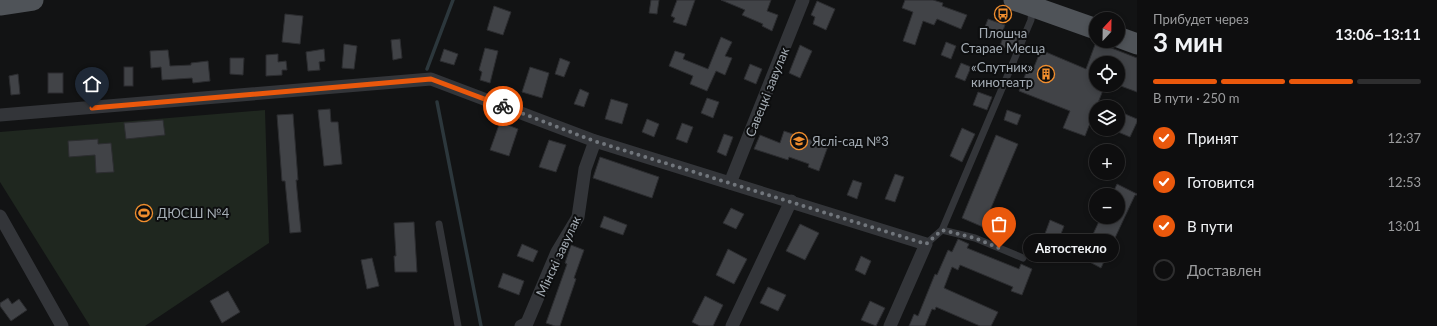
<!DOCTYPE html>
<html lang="ru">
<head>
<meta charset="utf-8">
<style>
  :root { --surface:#0e0e0f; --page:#1c1c1d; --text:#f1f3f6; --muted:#9b9c9e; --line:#2e2e2f; --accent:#ea580c }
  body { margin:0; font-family:Lato,sans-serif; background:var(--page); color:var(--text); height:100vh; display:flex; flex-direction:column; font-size:15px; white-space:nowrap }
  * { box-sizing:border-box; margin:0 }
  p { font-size:13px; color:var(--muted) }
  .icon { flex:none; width:22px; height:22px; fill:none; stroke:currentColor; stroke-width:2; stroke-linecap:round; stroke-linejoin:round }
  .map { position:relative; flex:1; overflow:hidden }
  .details { display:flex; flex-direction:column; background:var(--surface); width:300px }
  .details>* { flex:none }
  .needle { width:26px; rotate:22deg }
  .buttons { position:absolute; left:1089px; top:12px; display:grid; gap:8px }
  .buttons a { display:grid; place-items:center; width:36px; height:36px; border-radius:50%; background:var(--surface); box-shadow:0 2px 6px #0003,0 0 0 1px var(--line); font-size:20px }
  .pin { position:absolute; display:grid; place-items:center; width:34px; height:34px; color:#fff; margin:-41px -17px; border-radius:50% 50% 50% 0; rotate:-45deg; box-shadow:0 0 4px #0007 }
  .pin .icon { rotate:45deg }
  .courier { position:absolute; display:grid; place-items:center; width:40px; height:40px; margin:-20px; border:3px solid #ea580c; border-radius:50%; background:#fff; color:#222; box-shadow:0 1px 5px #0007 }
  .bubble { position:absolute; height:28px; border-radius:14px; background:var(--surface); box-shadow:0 2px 6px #0003,0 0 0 1px var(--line); font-size:13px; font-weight:700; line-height:28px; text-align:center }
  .summary em { font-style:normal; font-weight:700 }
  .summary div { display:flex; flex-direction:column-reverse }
  .summary { display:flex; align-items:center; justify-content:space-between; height:68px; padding:0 16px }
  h1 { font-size:26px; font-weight:700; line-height:30px }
  .bar { display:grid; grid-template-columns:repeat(4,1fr); gap:6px 4px; align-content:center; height:48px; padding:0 16px }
  .bar i { height:5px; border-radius:3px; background:var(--line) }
  .bar .selected { background:var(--accent) }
  .bar p { grid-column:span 4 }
  ol { padding:0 16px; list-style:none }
  li { display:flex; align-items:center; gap:12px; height:44px }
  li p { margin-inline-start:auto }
  li .icon { padding:4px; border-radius:50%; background:var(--accent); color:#fff; stroke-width:4 }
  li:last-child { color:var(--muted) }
  li i { width:22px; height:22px; border:2px solid var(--line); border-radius:50% }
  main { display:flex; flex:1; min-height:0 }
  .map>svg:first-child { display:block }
  .green { fill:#1f271f }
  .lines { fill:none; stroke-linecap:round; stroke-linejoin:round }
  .stream { stroke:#2c373c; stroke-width:3.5 }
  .building { fill:#414347; stroke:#2c2d30 }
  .service { stroke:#333539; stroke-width:7 }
  .minor { stroke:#333539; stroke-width:13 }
  .primary { stroke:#4f5358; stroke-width:21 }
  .done { stroke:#71767c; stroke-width:4; stroke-dasharray:0 7.2 }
  .route { stroke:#ea580c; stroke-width:5 }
  .labels { text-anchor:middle; stroke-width:4; stroke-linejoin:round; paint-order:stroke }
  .poi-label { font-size:13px; fill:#a4acb4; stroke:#0d0e0f; text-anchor:start }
  .street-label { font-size:13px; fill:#a4acb4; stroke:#0d0e0f }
</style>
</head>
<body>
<main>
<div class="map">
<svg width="1137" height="326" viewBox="0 0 1137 326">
  <rect width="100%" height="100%" fill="#121314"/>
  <path class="green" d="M265,110L269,243L145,326H90L0,182V132Z"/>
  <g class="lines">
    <g class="stream">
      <path d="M427,69L453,0"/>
      <path d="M437,102L481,326"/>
    </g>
  </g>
  <g class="building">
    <path d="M651,0H659L657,14L649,13Z"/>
    <path d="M677,0H695L686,26L673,22L675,18L671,16Z"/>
    <path d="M721,0H771L767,11L778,15L772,31L762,26L763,24L742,15L745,10Z"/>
    <path d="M905,0H933L943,3L942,6L967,15L961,29L937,19L934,25L923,21L915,45L903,41L913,12L902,8Z"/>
    <path d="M817,1L835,9L826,30L813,24L815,17L811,15Z"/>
    <path d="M494,6L511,12L503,35L487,30Z"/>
    <path d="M285,14L303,16L300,44L282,42Z"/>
    <path d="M988,19L1005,25L1002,33L985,27Z"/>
    <path d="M1005,32L1018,37L1013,50L1000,46Z"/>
    <path d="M721,37L732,42L725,56L732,58L725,75L716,71L707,91L690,84L693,76L669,66L675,51L685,54L683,59L708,69Z"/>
    <path d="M400,39L402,58L393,60L391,40Z"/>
    <path d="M946,42L956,46L951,59L941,55Z"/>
    <path d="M1096,42L1137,58V92L1118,85V63H1096V85H1105L1085,136L1063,128L1070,111L1019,91L1029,65L1034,67L1041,50L1086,69Z"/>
    <path d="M344,44L357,46L354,69L342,68Z"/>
    <path d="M800,45L812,51L800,78L789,73Z"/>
    <path d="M485,48L498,51L490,83L480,80L482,72L479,70Z"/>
    <path d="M324,49L325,61L319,62L320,70L308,71L306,52Z"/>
    <path d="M444,49L458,54L454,65L440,61Z"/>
    <path d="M168,50L170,66L191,65V63L208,61L210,81L193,83L192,78L162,80L161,67L151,68L150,51Z"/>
    <path d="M278,54V62L286,61L287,70H282V75L266,76V55Z"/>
    <path d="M230,58H244L243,75L230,74Z"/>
    <path d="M560,58L570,62L564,77L555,74Z"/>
    <path d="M961,63L971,67L965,81L955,77Z"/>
    <path d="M750,64L762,69L756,84L744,79Z"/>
    <rect x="124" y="67" width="9" height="19"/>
    <path d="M530,67L549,73L542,98L522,92Z"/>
    <path d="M94,71L95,89H85V84H81L80,72Z"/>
    <rect x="48" y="73" width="15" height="20"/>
    <path d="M18,74L20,94L11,95L9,76Z"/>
    <path d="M580,89L589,93L584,107L574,104Z"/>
    <path d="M978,92L992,97L987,110L973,105Z"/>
    <path d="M707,98L719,102L713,118L701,113Z"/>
    <path d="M611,99L628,104L622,124L605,119Z"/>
    <path d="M330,109L331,122H338L342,164L324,166L318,110Z"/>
    <path d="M1007,110L1021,115L1017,125L1004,120Z"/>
    <path d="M1118,111L1137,119V122L1130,137L1118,132Z"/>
    <path d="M293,114L298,180H296L301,232L290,233L285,181H282L277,115Z"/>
    <path d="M647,119L659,124L654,137L642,132Z"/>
    <path d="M163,120L165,135L126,139L124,123Z"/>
    <path d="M500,122L518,129L509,156L490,150Z"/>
    <path d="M682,123L693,127L687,143L676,139Z"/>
    <path d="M962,128L975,134L962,162L950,156Z"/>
    <path d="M784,131L828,146L819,171L808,167L809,164L789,157L788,160L754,149L760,135L780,143Z"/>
    <path d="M724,134L733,137L726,156L717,152Z"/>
    <path d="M996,135L1018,144L983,227L962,218Z"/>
    <path d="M98,139V144L111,143L114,172L96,173L95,155L69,157L68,141Z"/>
    <path d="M549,140L566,145L556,172L539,167Z"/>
    <path d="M600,157L659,177L652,198L593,178Z"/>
    <path d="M895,174L904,177L895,202L885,199Z"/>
    <path d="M853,180L862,183L857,199L847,195Z"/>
    <path d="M1117,184L1137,194V195H1135L1101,268L1082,258L1101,217H1118V195H1112Z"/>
    <path d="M731,208L744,214L736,229L723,223Z"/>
    <path d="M604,216L627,225L623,235L600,227Z"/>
    <path d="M1050,220L1064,226L1056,247L1042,242Z"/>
    <path d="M414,222L417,272H395L394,256H396L394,223Z"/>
    <path d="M800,224L819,233L805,260L786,251Z"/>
    <path d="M958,239L969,244L967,248L1019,269L1021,264L1032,269L1022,295L1011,291L1013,287L960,265L958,270L952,267L944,288L998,312L991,326H980L936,307L935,310L932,309L925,326H909L914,314L918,316L935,274L937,275L948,250L952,252Z"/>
    <path d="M522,244L538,251L533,262L517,256Z"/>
    <path d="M571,245L584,250L574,278L576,279L560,326H555L546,323L567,264L565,263Z"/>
    <path d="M728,249L747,259L734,284L716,275Z"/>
    <path d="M861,256L871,261L865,275L855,270Z"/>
    <path d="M372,258L379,286L367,289L361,260Z"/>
    <path d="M503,273L524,281L519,295L498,287Z"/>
    <path d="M768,287L786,295L778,311L760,303Z"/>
    <path d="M228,291L240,312L222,323L210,301Z"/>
    <path d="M705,296L723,305L713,326H700L692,322Z"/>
    <path d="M8,298L12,304L19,299L27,310L11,321L0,306V303Z"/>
    <path d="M870,301L885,308L876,326L861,320Z"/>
  </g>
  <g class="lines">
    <g class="service">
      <path d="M439,224L458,326"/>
      <path d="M942,230L975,238L1023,258"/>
      <path d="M926,244L942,230L1031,20L1032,8"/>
    </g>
    <g class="minor">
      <path d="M0,115L431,79L595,141L926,244L890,326"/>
      <path d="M730,183L803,0"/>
      <path d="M0,216L62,326"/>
      <path d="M521,326L527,323L557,252L578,217L585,169L595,141"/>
      <path d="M732,326L791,201"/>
    </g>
    <g class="primary">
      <path d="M1014,0L1096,29"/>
      <path d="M0,5L33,0"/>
      <path d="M1118,37L1137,44"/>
    </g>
  </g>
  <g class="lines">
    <path class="done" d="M503,106L594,141L926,244L942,230L975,238L999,248"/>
    <path class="route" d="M92,108L431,79L503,106"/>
  </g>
  <defs>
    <g id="bus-ring" transform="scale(0.9)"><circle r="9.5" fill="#0d0e0f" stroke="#f18e2e" stroke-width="1.5"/><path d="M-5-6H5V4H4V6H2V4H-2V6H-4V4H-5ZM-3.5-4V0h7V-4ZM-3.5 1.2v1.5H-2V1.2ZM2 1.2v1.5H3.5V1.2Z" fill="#f18e2e"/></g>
    <g id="building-ring" transform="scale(0.9)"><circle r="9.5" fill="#0d0e0f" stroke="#f18e2e" stroke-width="1.5"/><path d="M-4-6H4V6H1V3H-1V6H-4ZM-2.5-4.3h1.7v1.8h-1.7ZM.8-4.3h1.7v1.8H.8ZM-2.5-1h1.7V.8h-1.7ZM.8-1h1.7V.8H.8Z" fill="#f18e2e"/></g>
    <g id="school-ring" transform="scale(0.9)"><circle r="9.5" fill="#0d0e0f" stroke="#f18e2e" stroke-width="1.5"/><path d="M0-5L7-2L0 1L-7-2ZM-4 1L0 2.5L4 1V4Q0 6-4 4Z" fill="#f18e2e"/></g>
    <g id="stadium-ring" transform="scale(0.9)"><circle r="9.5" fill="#0d0e0f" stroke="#f18e2e" stroke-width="1.5"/><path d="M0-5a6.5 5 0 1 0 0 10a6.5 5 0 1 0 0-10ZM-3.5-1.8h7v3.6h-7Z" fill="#f18e2e"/></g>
  </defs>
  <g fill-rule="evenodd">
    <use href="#bus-ring" x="1003" y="14"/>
    <use href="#building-ring" x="1046" y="74"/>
    <use href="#school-ring" x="799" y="141"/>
    <use href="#stadium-ring" x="144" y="213"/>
  </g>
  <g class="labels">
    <g class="poi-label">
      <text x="1003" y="38" text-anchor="middle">Плошча<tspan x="1003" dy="15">Старае Месца</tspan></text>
      <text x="1033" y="72" text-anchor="end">«Спутник»<tspan x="1033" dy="15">кинотеатр</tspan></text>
      <text x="812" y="146">Яслі-сад №3</text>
      <text x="157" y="218">ДЮСШ №4</text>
    </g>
    <g class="street-label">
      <text transform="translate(767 92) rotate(-68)" y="5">Савецкі завулак</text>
      <text transform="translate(558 256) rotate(-65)" y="5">Мінскі завулак</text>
    </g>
  </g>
</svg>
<div class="buttons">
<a><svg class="needle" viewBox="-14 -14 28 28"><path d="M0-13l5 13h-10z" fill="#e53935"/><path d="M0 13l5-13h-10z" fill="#9b9c9e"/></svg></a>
<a><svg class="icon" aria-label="locate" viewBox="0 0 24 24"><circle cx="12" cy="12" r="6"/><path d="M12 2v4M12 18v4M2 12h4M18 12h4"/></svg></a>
<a><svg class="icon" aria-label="layers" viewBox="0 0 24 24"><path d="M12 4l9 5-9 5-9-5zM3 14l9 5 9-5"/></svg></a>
<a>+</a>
<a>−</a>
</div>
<div class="pin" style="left:999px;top:248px;background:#ea580c"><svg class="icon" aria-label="bag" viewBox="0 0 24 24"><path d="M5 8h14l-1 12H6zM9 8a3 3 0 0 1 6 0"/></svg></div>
<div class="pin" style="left:92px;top:108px;background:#1f2937"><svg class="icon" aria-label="home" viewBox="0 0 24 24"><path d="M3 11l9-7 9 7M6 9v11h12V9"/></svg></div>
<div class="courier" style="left:503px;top:106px"><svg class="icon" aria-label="bike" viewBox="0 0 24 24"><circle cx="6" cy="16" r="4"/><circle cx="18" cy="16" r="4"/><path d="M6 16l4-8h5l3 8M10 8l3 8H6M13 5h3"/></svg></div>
<div class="bubble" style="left:1023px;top:234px;width:96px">Автостекло</div>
</div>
<section class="details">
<div class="summary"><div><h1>3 мин</h1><p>Прибудет через</p></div><em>13:06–13:11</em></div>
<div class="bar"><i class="selected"></i><i class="selected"></i><i class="selected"></i><i></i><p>В пути · 250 m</p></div>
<ol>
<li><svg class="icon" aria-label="check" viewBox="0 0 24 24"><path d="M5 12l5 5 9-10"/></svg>Принят<p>12:37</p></li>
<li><svg class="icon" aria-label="check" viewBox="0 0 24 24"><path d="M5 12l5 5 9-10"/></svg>Готовится<p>12:53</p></li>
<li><svg class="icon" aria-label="check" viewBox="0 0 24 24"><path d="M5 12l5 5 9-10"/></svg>В пути<p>13:01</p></li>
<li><i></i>Доставлен</li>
</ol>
</section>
</main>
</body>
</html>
